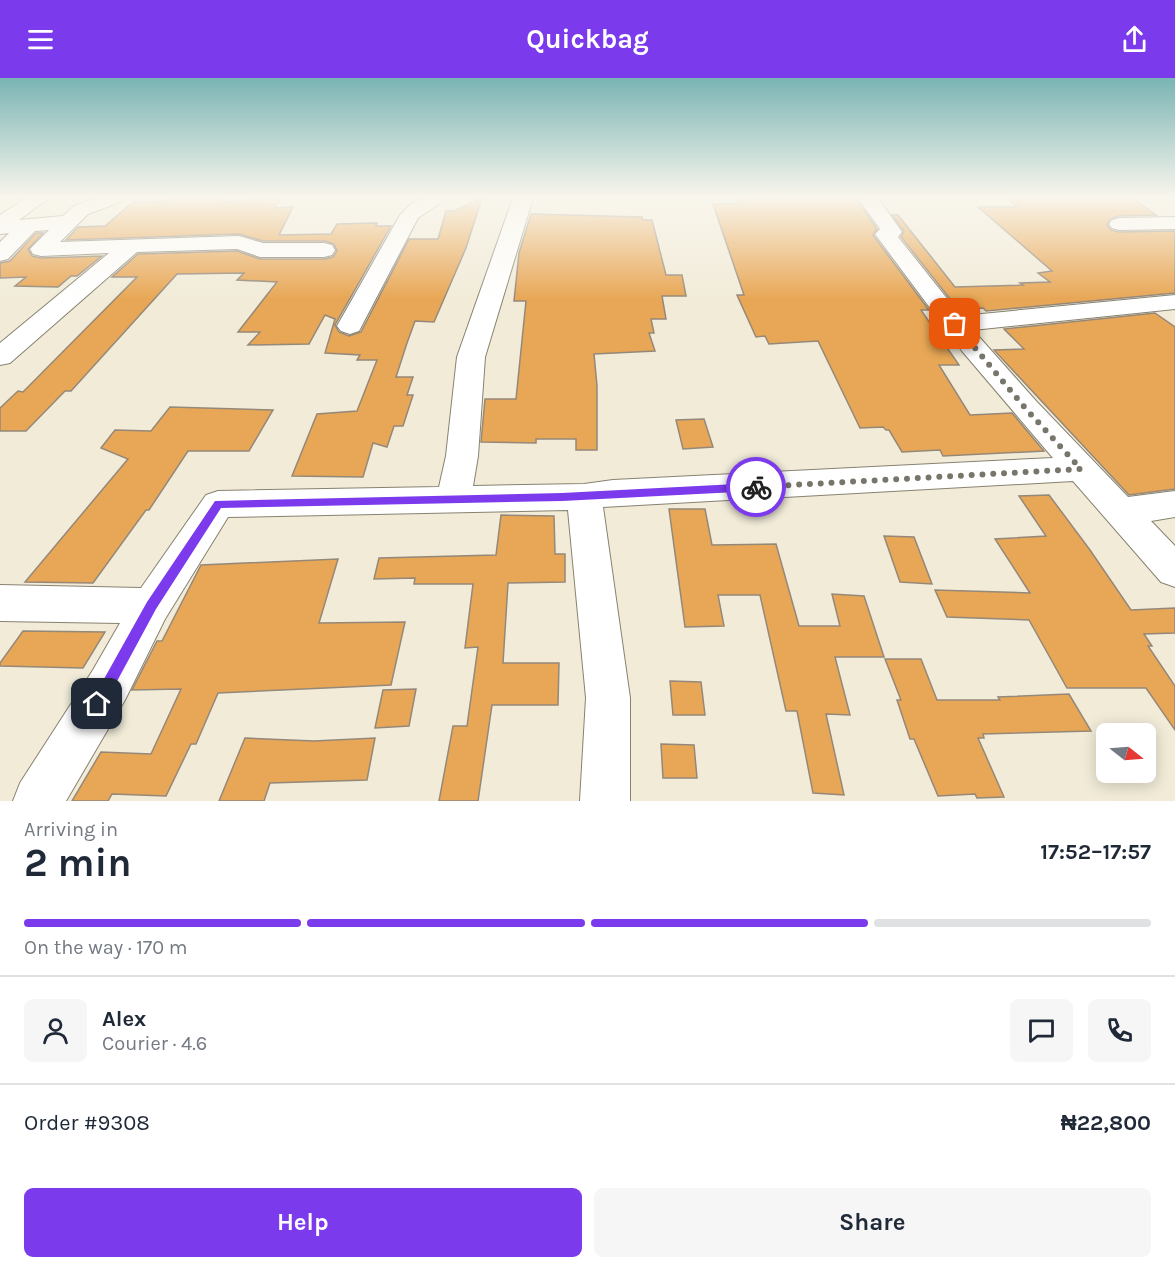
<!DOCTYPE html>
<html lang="en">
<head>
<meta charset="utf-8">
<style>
  :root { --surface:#fff; --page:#f6f6f7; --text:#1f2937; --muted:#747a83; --line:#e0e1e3; --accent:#7c3aed }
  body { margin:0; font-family:Karla,sans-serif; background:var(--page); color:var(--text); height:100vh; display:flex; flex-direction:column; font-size:22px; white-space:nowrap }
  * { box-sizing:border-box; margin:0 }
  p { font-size:20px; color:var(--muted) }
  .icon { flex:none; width:33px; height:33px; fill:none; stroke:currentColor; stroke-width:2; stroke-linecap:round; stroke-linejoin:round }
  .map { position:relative; height:723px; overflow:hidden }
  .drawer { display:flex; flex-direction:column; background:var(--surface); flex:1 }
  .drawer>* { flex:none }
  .needle { width:39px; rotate:107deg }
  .controls { position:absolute; left:1096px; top:645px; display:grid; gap:12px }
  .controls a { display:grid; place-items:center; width:60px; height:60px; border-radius:9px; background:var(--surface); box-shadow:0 3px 15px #0003; font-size:30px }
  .pin { position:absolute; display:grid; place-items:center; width:51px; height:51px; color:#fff; margin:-26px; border-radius:12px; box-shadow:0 3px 9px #0006 }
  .courier { position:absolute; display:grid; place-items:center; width:60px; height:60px; margin:-30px; border:4px solid #7c3aed; border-radius:50%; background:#fff; color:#222; box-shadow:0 2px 8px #0007 }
  .headline em { font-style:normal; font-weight:700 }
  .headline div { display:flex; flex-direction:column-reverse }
  .headline { display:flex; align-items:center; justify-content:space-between; height:102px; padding:0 24px }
  h1 { font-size:39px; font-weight:700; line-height:45px }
  .bar { display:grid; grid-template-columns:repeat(4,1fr); gap:9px 6px; align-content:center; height:72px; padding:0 24px }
  .bar i { height:8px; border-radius:4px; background:var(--line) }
  .bar .on { background:var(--accent) }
  .bar p { grid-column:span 4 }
  .line { display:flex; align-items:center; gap:15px; padding:0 24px; border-top:2px solid var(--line) }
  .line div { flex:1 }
  .round { display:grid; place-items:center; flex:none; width:63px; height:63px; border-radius:9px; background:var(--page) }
  .cta { display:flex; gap:12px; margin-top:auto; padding:12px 24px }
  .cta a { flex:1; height:69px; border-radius:9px; background:var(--accent); color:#fff; font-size:24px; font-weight:700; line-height:69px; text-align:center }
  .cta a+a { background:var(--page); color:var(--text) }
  header { display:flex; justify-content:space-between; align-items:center; height:78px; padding:0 24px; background:var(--accent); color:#fff; font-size:27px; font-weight:700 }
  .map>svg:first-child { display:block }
  .building { fill:#e8a756; stroke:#958879; stroke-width:1.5 }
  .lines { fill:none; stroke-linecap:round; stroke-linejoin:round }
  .minor-casing { stroke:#878270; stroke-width:2 }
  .minor { fill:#fff; fill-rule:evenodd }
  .route { fill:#7c3aed }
  .done { stroke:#78756a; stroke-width:6; stroke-dasharray:0 10.8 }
</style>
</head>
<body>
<header><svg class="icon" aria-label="menu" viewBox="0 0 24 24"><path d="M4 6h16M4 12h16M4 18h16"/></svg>Quickbag<svg class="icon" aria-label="share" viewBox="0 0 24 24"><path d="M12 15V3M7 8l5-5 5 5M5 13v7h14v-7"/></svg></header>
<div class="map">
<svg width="1175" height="723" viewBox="0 0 1175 723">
  <rect width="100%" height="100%" fill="#f1ebd8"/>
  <g class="building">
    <path d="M170,120H223L220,124L280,121L275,130L293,129L279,157L331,156L337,146L377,145L376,148H391L335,247L339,254L349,258L361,254L409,161H438L446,133H454L482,120L466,170L434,244L415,243L407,265L396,299H413L407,317H413L403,348H394L387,369L373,365L363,399L292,398L317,336L357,333L377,282H357L360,277L325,275L335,241L325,237L309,266L248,267L260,254H238L277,204L237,202L244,195L177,196L71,313H65L26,353H0V330L18,313L23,314L137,199H112L138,176L237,173L260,181H324L333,179L337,173L334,166L325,163H263L239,156L66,162L78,149L105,148L133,124L167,123Z"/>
    <path d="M736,120L789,122L788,120H856L877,151L873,157L929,232H921L959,287H939L970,337L1012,335L1044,373L943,378L940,372L902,374L889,352H886L883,349L860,350L818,263L769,266L765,258L756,259L737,217H744L713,126H737Z"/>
    <path d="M1007,120H1132L1156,137L1118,138L1110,141L1107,147L1111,152L1119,154L1175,153V215L986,233L983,230L958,231L901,159L904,153L892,137H898L955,209L1023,207L1020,205L1050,204L1038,195L1052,193L978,129H1017Z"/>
    <path d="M531,136L642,139L643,142H652L666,197H682L686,218H662L666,241H651L654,255H649L655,273L594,276L597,308V372H576V361H536V365L481,364L485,321H516L526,223H514L519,175Z"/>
    <path d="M36,155H43L28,171L32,178L41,180L102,178L77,198H71L58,209L15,208L26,199L0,200V185L10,183Z"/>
    <path d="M1155,235L1175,249V411L1129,417L994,272L1024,271L1004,251Z"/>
    <path d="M170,329L273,332L249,373H188L149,432H146L93,505L25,504L128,381L101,370L115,352L151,353Z"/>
    <path d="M704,341L713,369L683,371L676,342Z"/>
    <path d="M1049,417L1090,472L1131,532L1175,530V555L1144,556L1152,568H1148L1175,608V652L1146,610H1067L1029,542L947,539L935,512L1030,515L995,461L1046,458L1019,418Z"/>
    <path d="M669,431H705L712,467L776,466L799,548H840L832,516L864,518L884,579H835L850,637L826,636L844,717L813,715L797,633H786L760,517H718L724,548L685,549Z"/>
    <path d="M501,437L554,438L555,476H565V504L508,505L503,585H559L558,627H492L478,723H439L453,648H467L478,569L465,570L473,506H414L415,500L374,501L379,480L496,477Z"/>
    <path d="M884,458L914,459L932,506L900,504Z"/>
    <path d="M338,481L319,545L405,544L391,607L218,615L196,666H191L166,718L112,716L108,723H72L101,674L151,676L181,611L132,612L157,563H162L201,487Z"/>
    <path d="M23,553L105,554L83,590L0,588V585Z"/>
    <path d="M885,581H921L937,622H1000L998,619L1069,616L1091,653L983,656L984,660H978L1004,719L977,720L975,716L938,718L914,661H910L897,622H901Z"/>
    <path d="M670,603L701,604L705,637H673Z"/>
    <path d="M416,611L409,648L375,650L383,612Z"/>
    <path d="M245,660L314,663L375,660L367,702L270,705L264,723H219Z"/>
    <path d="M661,666L694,667L697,700H663Z"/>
  </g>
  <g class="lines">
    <g class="minor-casing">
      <g id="minor">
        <path d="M26,120H49L19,142L63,138L74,128L95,120H123L120,124L88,136L60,164L239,158L263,165H324L332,167L335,172L332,177L324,179H260L237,171L137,174L10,285L0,287V265L109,175L41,178L33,176L30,171L49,152L35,153L8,181L0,183V164L9,155L0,156V137Z"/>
        <path d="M422,120H447L418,140L359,253L350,256L341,253L337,248L400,137L411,126Z"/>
        <path d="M513,120H533L485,279L478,378L473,408L584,406L613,402L1053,380L962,273L875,156L880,151L858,120H878L902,154L898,159L961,238L1175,217V231L973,252L1037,324L1128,419L1175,413V439L1151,443L1175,468V509L1161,504L1073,403L603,429L630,620V723H580L586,620L568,432L228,439L165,541L125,622L66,723H13L20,705L93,592L120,545L0,543V507L141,510L206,417L218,413L439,409L446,378L457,279Z"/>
        <path d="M1175,139V151L1119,152L1112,150L1109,146L1112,142L1119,140Z"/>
      </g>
    </g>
    <use href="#minor" class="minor"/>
  </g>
  <linearGradient id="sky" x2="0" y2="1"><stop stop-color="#7ab4b4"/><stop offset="0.54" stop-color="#f9f6ed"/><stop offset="1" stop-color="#f9f6ed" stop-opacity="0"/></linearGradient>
  <rect width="1175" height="221" fill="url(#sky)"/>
  <path class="route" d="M756,405L762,409L756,413L562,423L221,430L156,531L102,631L97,633L92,631L90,626L147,524L215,423L562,415Z"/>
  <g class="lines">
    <path class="done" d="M756,409L1081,391L1026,331L955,246"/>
  </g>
</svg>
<div class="controls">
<a><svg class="needle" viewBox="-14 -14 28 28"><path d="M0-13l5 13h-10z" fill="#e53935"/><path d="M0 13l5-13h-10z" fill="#747a83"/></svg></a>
</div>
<div class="pin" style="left:955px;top:246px;background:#ea580c"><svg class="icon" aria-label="bag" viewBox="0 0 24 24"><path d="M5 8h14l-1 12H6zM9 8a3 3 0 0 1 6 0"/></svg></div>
<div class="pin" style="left:97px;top:626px;background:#1f2937"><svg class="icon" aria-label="home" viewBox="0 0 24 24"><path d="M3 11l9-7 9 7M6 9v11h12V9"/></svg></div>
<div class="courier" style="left:756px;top:409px"><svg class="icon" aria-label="bike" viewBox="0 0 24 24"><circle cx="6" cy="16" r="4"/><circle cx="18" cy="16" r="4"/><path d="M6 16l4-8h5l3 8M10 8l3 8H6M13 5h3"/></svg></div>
</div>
<section class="drawer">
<div class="headline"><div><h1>2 min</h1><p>Arriving in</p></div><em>17:52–17:57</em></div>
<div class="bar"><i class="on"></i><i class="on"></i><i class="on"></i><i></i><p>On the way · 170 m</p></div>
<div class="line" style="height:108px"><a class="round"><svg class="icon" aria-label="person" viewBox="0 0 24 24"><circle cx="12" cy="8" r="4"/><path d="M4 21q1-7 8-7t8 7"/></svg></a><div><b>Alex</b><p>Courier · 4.6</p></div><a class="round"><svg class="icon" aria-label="chat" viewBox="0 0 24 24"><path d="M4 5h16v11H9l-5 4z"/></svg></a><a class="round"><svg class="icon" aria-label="phone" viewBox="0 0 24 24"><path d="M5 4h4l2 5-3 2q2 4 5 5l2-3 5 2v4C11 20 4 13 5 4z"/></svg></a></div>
<div class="line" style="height:78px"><div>Order #9308</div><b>₦22,800</b></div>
<div class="cta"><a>Help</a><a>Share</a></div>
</section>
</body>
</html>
